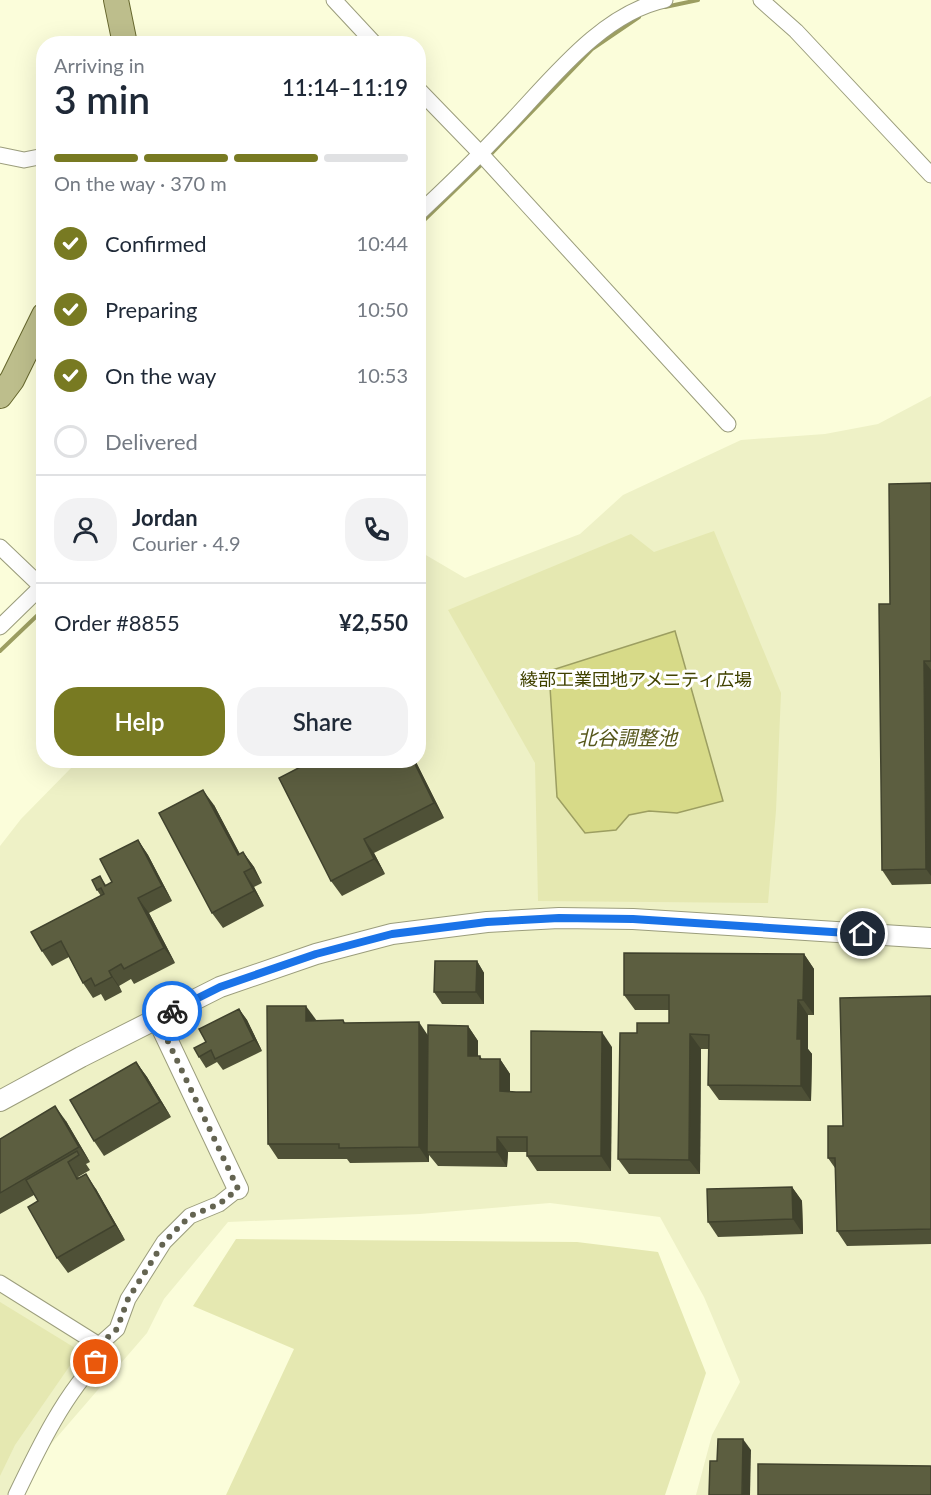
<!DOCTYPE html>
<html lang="en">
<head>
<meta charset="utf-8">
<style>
  :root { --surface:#fff; --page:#f2f2f3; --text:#1f2937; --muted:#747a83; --line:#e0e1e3; --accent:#787a22 }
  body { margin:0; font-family:Lato,"Noto Sans JP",sans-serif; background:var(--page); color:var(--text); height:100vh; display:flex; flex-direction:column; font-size:22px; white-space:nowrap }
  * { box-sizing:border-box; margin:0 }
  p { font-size:20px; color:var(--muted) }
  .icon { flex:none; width:33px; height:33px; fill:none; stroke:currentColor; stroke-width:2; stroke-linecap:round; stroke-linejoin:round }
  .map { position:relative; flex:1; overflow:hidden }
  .panel { position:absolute; left:36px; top:36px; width:390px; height:732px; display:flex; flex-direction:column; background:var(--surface); border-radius:24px; box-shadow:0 6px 24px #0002 }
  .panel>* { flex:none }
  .pin { position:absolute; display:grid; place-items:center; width:51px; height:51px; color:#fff; margin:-26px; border:3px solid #fff; border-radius:50%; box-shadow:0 2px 6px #0007 }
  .courier { position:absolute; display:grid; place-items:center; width:60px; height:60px; margin:-30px; border:4px solid #1a73e8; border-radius:50%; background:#fff; color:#222; box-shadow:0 2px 8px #0007 }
  .headline em { font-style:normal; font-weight:600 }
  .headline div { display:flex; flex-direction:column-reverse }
  .headline { display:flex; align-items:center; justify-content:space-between; height:102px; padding:0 18px }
  h1 { font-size:39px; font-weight:600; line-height:45px }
  .bar { display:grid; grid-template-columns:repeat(4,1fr); gap:9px 6px; align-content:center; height:72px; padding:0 18px }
  .bar i { height:8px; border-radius:4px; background:var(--line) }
  .bar .active { background:var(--accent) }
  .bar p { grid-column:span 4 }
  .line { display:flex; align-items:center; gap:15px; padding:0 18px; border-top:2px solid var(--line) }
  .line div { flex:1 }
  .round { display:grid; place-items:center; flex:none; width:63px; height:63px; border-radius:24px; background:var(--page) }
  ol { padding:0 18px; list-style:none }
  li { display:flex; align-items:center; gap:18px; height:66px }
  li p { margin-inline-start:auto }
  li .icon { padding:6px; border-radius:50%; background:var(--accent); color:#fff; stroke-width:4 }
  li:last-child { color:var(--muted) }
  li i { width:33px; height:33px; border:3px solid var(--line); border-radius:50% }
  .button { display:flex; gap:12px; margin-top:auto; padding:12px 18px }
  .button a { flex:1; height:69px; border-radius:24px; background:var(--accent); color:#fff; font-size:24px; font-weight:600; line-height:69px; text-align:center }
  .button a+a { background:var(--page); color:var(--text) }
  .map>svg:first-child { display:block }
  .built { fill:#eef1c6 }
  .green { fill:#e5e8b1 }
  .water { fill:#d7da88; stroke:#9c9e61; stroke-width:1.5 }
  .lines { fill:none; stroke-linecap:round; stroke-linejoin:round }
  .stream { stroke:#9c9e61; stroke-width:4 }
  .minor-casing { stroke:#9b9d7c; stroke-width:17 }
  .tertiary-casing { stroke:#9b9d7c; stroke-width:22 }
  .primary-casing { stroke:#65662c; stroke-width:26 }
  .minor { stroke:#fff; stroke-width:15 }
  .tertiary { stroke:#fff; stroke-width:20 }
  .primary { stroke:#bdbe8c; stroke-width:24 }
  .wall { fill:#4f5137 }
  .shaded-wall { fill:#40422d }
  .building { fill:#5c5e40; stroke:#40422d; stroke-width:1.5 }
  .done { stroke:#646451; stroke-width:6; stroke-dasharray:0 10.8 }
  .route { stroke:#1a73e8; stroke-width:8 }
  .labels { text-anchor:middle; stroke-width:6; stroke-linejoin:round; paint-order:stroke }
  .park-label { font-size:18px; fill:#414200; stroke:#fff }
  .water-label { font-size:20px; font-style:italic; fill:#56571b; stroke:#fff }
</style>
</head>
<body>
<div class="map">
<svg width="931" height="1495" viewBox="0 0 931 1495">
  <rect width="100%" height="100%" fill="#fbfdda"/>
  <path class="built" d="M931,396V1495H696L712,1435L740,1382L704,1297L660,1217L550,1203L420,1214L228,1222L164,1299L147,1333L7,1495H0V846L21,819L72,767L82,761L418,760L419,551L465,578L580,534L623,495L741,440L825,434L878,424Z"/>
  <g class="green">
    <path d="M714,531L781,693L776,811L768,903L538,901L535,763L448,610L631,534L654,552Z"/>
    <path d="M236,1239L577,1242L658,1252L706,1373L665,1495H226L294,1349L193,1306Z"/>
    <path d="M0,1302L80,1351L15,1445L0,1476Z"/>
  </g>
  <path class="water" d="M675,631L723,801L677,813L649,811L629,815L616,830L585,833L557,797L549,671Z"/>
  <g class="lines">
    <g class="stream">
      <path d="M665,7L698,0"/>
      <path d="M489,156L592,49L639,17"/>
      <path d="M418,226L484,162"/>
      <path d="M0,651L44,609"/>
    </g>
    <g class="minor-casing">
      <g id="minor">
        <path d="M334,0L375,44"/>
        <path d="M761,0L796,31L931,175"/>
        <path d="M418,89L481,154L728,424"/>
        <path d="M0,155L24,160L39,157L44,160"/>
        <path d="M418,214C447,187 476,159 503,130C548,84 599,14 665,0"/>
        <path d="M0,547L44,589"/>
        <path d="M0,627L44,584"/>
        <path d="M0,1283L99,1345L102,1357C66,1390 37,1451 16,1495"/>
        <path d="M99,1345L117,1329L128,1299L164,1242L190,1216L219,1204L238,1189"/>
      </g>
    </g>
    <g class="tertiary-casing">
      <g id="tertiary">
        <path d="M157,1018L238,1189"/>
        <path d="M0,1101L81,1057L220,987L316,954L392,934L487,922L559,918L633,919L931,938"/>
      </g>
    </g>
    <g class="primary-casing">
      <g id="primary">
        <path d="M116,0L125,44"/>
        <path d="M0,396L12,380L44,315"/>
      </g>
    </g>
    <use href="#minor" class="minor"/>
    <use href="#tertiary" class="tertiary"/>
    <use href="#primary" class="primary"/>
  </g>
  <g class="wall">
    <path d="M931,483V884L892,885L882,870L890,604Z"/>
    <path d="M279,760H289L281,764Z"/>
    <path d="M415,760L444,818L374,853L385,874L342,896L331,881Z"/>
    <path d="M214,805L240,854L243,852L254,867L262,883L254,887L264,906L223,928L212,913Z"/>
    <path d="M138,840L148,855L172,901L149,913L175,963L134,984L131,979L119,986L122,992L105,1001L101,994L93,998L83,983L69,957L52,966L42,951L101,896L97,890L100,876L106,885L112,882Z"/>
    <path d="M804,954L814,969V1015H808V1049L812,1054L811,1101L719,1100L708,1085L709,1049H701L700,1174H629L618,1159L637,1033L669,1023V1010H635L624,995Z"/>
    <path d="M477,961L484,973V1004H442L434,992Z"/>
    <path d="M931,996V1244L847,1246L837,1231L835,1168L828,1158L843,1126Z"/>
    <path d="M239,1009L247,1020L262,1051L223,1070L217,1062L206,1068L199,1057L206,1042Z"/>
    <path d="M343,1020L345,1023L428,1036L468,1026L478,1041V1056H480L482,1059H500L510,1074V1092H531L612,1047L611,1171H537L527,1156V1152H508L507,1167L438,1166L429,1155V1162L350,1163L347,1159H278L268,1144L317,1021Z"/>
    <path d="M136,1062L147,1077L171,1117L104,1156L94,1141Z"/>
    <path d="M66,1121L90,1162L86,1164L90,1170L78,1177L96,1189L125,1240L68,1273L57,1258L38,1201L34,1195L0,1214V1139Z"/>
    <path d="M792,1187L802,1201L803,1234L718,1237L708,1222Z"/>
  </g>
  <g class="shaded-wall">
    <path d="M924,661L931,670V876L926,869Z"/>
    <path d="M413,760H415L444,818L434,803Z"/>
    <path d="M203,790L214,805L248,870L238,855Z"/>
    <path d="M364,839L374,853L385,874L374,859Z"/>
    <path d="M138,840L148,855L172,901L162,886Z"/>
    <path d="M243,852L254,867L262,883L252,868Z"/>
    <path d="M244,872L254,887L264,906L254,891Z"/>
    <path d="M138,898L149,913L175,963L164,948Z"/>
    <path d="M804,954L814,969V1015L803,1000Z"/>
    <path d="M477,961L484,973V1004L476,992Z"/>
    <path d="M109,971L119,986L122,992L112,977Z"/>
    <path d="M798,1000L808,1015V1049L812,1054L811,1101L801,1086L797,1039Z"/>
    <path d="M306,1006L317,1021H306Z"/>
    <path d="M239,1009L247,1020L262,1051L254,1040Z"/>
    <path d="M419,1022L429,1037L427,1152L429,1155V1162L419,1147Z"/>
    <path d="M468,1026L478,1041V1071L468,1056Z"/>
    <path d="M602,1032L612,1047L611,1171L601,1156Z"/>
    <path d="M690,1034L701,1049L700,1174L689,1160Z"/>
    <path d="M500,1059L510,1074V1106L500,1091Z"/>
    <path d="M136,1062L147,1077L171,1117L160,1102Z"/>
    <path d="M55,1106L66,1121L90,1162L79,1147Z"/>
    <path d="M497,1137L508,1152L507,1167L497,1152Z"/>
    <path d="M86,1174L96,1189L125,1240L115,1225Z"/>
    <path d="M792,1187L802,1201L803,1234L793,1219Z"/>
    <path d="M743,1439L751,1450L750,1495H742Z"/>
  </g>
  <g class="building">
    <path d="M931,483V661H924L926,869L882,870L879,604H890L889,484Z"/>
    <path d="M314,760H413L434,803L364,839L374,859L331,881L279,778Z"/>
    <path d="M203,790L238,855L243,852L252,868L244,872L254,891L212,913L159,813Z"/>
    <path d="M138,840L162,886L138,898L164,948L124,969L121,964L109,971L112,977L95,986L91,978L83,983L61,941L42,951L31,932L104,894L101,888L97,890L92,880L100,876L105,886L112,882L100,859Z"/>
    <path d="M624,953L804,954L803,1000H798L797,1039H801V1086L708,1085L709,1035L690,1034L689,1160L618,1159L620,1033H637V1023H669V995H624Z"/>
    <path d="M435,961H477L476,992H434Z"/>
    <path d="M931,996V1229L837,1231L835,1158H828V1126H843L840,998Z"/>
    <path d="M267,1006H306V1021L343,1020L344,1023L419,1022V1147L339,1148V1144H268Z"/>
    <path d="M239,1009L254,1040L215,1059L211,1050L199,1057L194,1048L206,1042L199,1029Z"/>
    <path d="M428,1025L468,1026V1056H480V1059H500V1091L516,1092H531V1031L602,1032L601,1156H527V1137H497V1152H427Z"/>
    <path d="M136,1062L160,1102L94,1141L70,1100Z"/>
    <path d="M55,1106L79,1147L0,1193V1139Z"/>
    <path d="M77,1151L79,1155L68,1162L77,1179L86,1174L115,1225L57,1258L28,1207L38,1201L26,1180Z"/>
    <path d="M792,1187L793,1219L708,1222L707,1189Z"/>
    <path d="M718,1439H743L742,1495H709L710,1461H717Z"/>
    <path d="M758,1464L931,1466V1495H758Z"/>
  </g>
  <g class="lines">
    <path class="done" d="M96,1362L102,1357L99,1345L117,1329L128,1299L164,1242L190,1216L219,1204L238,1189L157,1018L172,1011"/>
    <path class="route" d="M172,1011L220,987L316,954L392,934L487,922L559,918L633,919L863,934"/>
  </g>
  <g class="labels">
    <g class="park-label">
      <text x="636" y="686">綾部工業団地アメニティ広場</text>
    </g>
    <g class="water-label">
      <text x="627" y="745">北谷調整池</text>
    </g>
  </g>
</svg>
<div class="pin" style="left:96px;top:1362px;background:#ea580c"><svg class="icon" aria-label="bag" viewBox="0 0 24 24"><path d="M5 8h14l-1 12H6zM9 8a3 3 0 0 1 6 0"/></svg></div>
<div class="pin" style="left:863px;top:934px;background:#1f2937"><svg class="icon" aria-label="home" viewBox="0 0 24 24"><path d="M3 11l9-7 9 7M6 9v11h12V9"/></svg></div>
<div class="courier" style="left:172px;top:1011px"><svg class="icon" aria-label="bike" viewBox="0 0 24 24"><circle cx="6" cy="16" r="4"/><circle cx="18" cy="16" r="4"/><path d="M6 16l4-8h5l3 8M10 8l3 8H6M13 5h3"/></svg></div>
<section class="panel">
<div class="headline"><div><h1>3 min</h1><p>Arriving in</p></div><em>11:14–11:19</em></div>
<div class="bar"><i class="active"></i><i class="active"></i><i class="active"></i><i></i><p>On the way · 370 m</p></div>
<ol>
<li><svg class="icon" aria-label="check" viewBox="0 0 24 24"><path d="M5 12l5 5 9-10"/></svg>Confirmed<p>10:44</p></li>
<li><svg class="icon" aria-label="check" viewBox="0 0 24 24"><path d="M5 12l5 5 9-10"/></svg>Preparing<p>10:50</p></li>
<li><svg class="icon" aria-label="check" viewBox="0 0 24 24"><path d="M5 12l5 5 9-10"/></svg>On the way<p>10:53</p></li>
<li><i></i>Delivered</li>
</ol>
<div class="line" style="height:108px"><a class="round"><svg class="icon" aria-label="person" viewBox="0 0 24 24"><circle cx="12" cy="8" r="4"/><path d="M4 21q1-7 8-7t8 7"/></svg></a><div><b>Jordan</b><p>Courier · 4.9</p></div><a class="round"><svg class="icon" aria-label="phone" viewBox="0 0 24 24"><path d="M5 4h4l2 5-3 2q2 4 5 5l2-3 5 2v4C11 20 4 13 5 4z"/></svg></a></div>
<div class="line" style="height:78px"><div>Order #8855</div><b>¥2,550</b></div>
<div class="button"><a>Help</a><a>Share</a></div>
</section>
</div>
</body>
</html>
